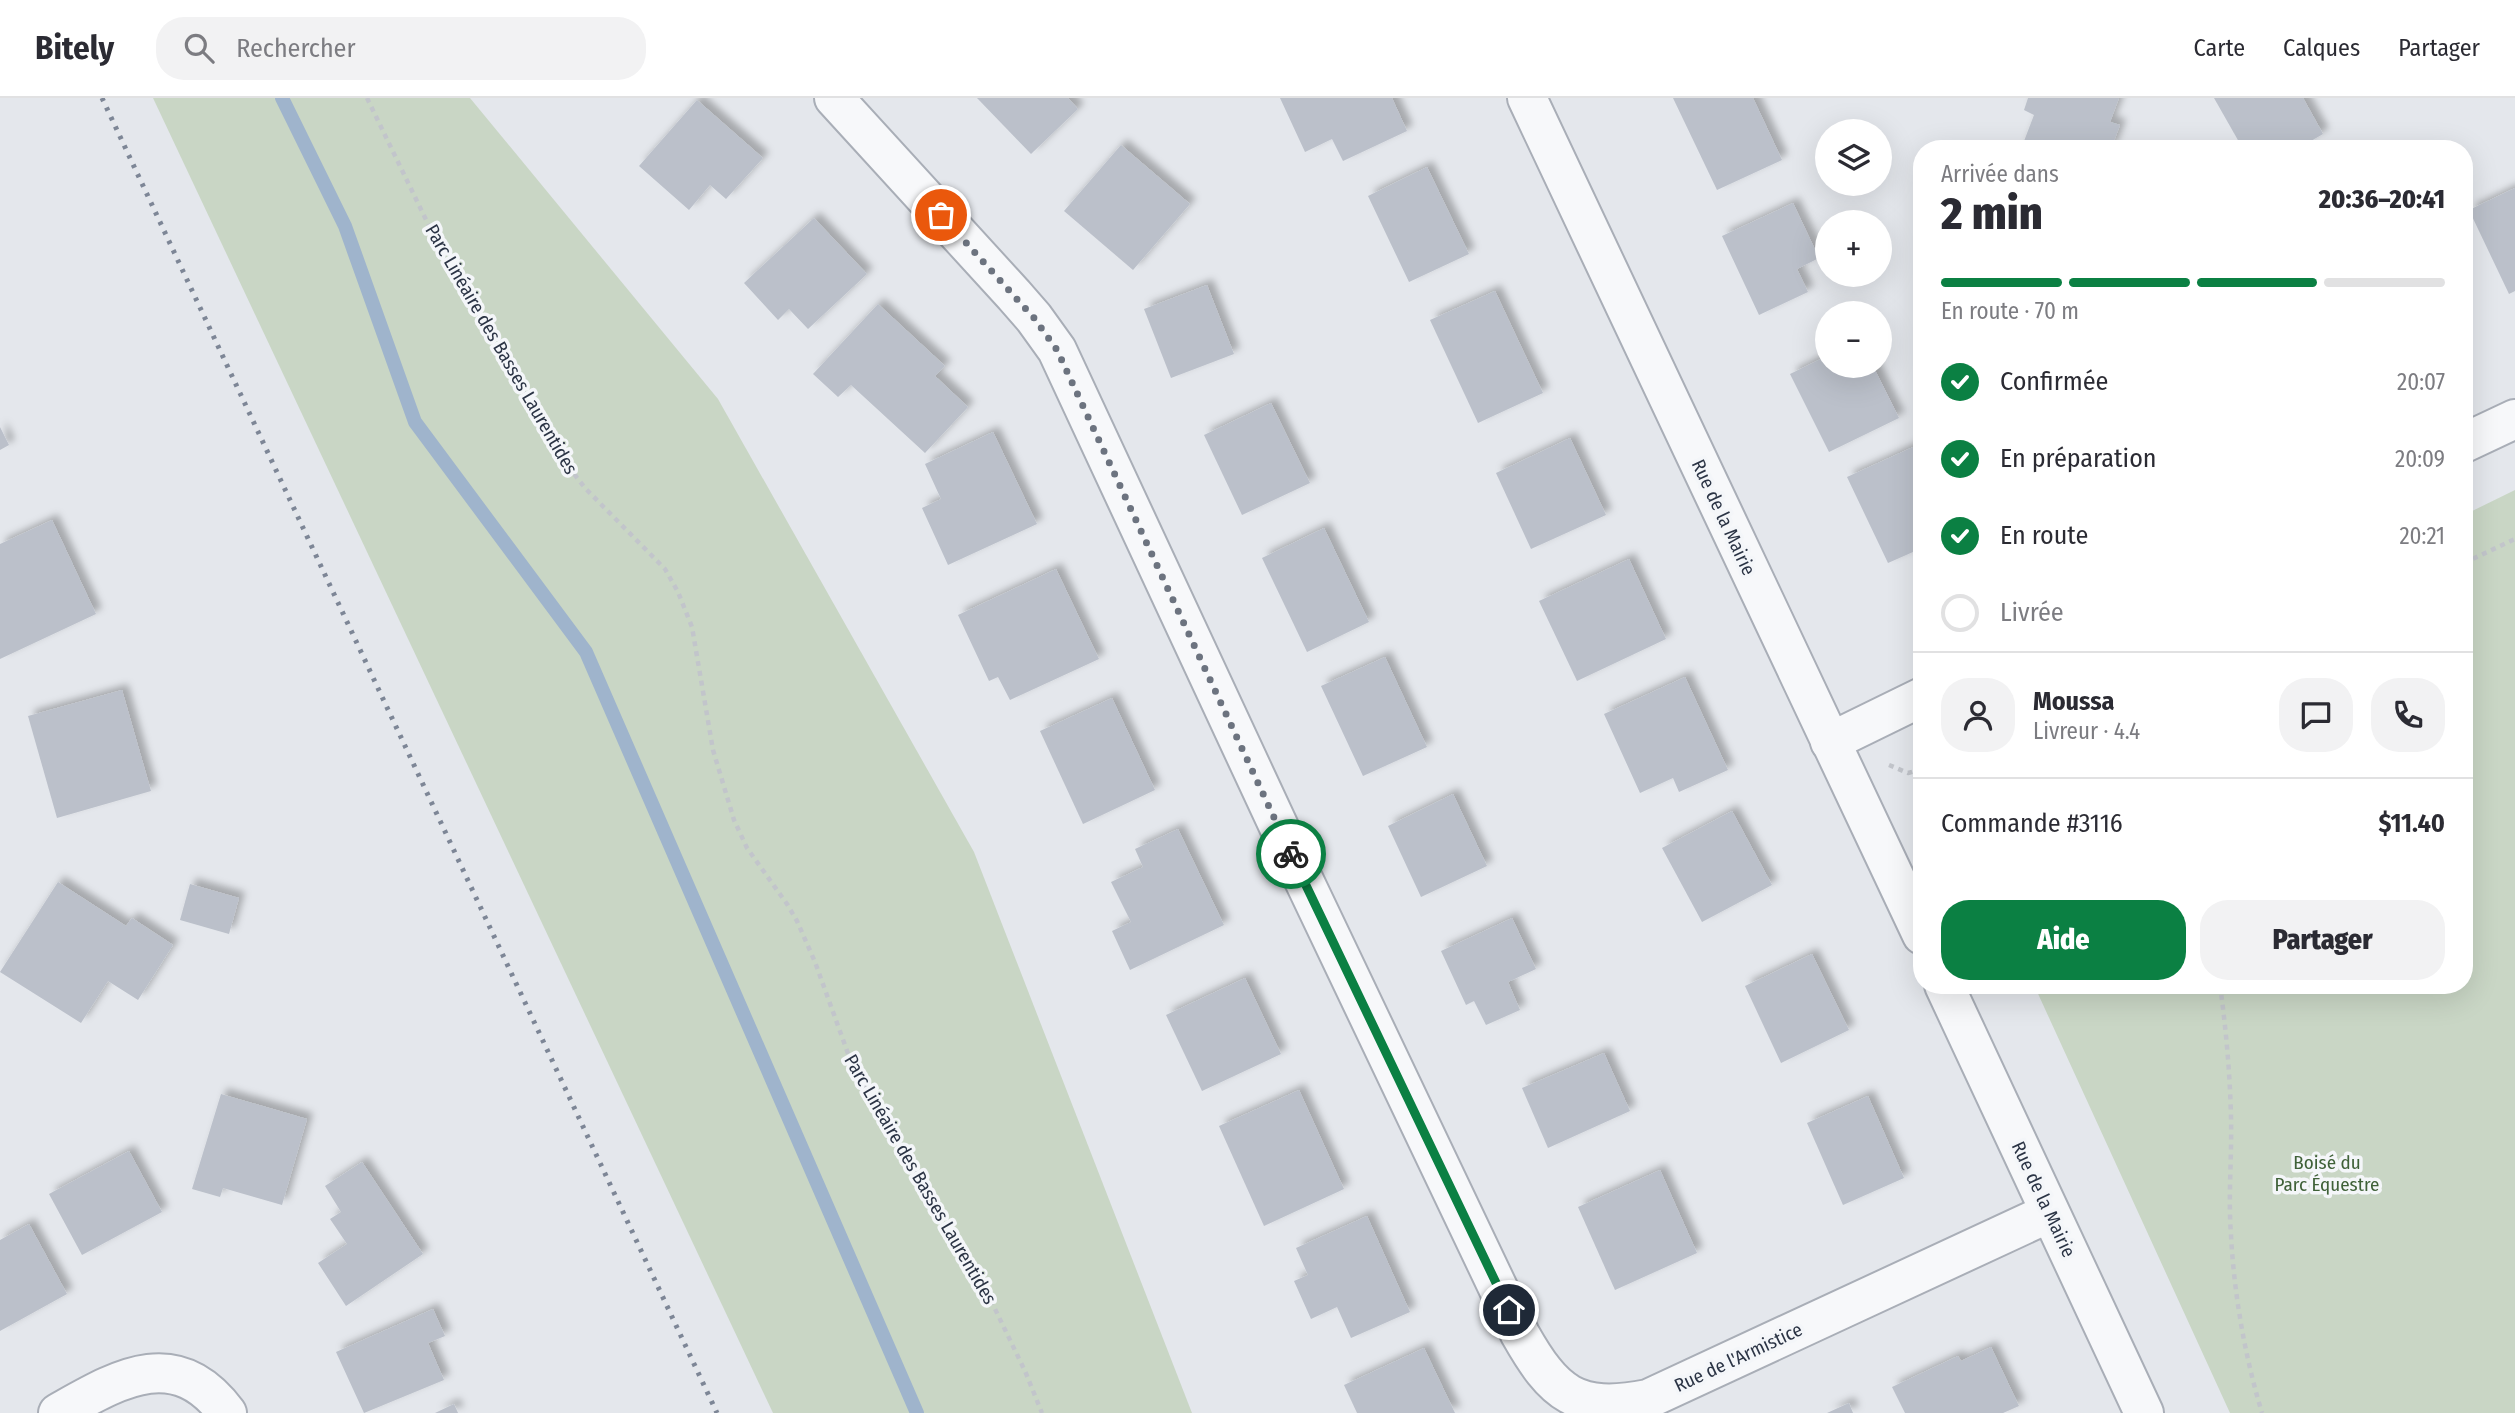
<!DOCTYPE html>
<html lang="fr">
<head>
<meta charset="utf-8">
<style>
  :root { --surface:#fff; --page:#f2f2f3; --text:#2b2b33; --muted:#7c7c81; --line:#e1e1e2; --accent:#0b8043 }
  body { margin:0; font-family:"Fira Sans Condensed",sans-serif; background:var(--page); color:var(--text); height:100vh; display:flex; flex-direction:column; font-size:26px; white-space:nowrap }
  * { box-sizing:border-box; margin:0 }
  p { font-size:23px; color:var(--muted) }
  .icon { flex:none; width:38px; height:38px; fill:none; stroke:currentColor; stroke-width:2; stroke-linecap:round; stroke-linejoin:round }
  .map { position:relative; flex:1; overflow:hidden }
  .drawer { position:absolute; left:1913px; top:42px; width:560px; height:854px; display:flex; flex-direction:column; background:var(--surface); border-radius:28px; box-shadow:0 7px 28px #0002 }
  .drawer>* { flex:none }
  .controls { position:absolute; left:1815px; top:21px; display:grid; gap:14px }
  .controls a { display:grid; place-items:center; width:77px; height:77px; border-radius:50%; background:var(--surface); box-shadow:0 7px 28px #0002; font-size:35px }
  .pin { position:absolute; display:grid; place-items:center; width:60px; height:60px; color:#fff; margin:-30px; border:4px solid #fff; border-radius:50%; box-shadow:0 2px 7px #0007 }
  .courier { position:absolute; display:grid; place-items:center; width:70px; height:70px; margin:-35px; border:5px solid #0b8043; border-radius:50%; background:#fff; color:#222; box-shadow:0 2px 9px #0007 }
  .headline em { font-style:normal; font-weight:800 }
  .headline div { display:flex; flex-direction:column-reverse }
  .headline { display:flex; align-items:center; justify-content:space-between; height:119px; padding:0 28px }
  h1 { font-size:46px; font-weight:800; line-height:52px }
  .bar { display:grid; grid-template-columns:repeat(4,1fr); gap:10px 7px; align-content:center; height:84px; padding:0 28px }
  .bar i { height:9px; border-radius:5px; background:var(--line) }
  .bar .current { background:var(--accent) }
  .bar p { grid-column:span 4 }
  .line { display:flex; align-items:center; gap:18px; padding:0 28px; border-top:2px solid var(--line) }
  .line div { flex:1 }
  .round { display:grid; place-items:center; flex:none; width:74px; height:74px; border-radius:28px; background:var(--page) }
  ol { padding:0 28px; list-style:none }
  li { display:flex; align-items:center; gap:21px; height:77px }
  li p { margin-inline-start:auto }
  li .icon { padding:7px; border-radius:50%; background:var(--accent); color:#fff; stroke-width:4 }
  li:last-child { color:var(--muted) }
  li i { width:38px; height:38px; border:4px solid var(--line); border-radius:50% }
  .button { display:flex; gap:14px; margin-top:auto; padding:14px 28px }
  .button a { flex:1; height:80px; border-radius:28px; background:var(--accent); color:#fff; font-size:28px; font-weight:800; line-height:80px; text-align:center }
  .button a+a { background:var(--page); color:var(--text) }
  header { display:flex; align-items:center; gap:42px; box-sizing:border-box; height:98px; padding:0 35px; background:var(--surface); border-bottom:2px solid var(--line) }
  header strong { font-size:33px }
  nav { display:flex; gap:38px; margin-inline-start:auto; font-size:24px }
  .search { width:490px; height:63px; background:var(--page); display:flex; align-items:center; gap:18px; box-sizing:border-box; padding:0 24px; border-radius:28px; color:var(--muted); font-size:26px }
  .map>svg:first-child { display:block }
  .green { fill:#c9d6c5 }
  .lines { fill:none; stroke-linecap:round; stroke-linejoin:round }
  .stream { stroke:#9fb4cc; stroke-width:14 }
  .building { fill:#bbc0ca; filter:url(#shadow) }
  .minor-casing { stroke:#a9aeb7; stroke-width:42 }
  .path { stroke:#c2c5cb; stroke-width:4.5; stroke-dasharray:5 5; stroke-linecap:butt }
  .minor { stroke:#f7f8fa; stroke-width:38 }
  .rail { stroke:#7d8696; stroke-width:5; stroke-dasharray:3.5 7; stroke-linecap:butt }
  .done { stroke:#6c737f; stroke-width:7; stroke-dasharray:0 12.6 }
  .route { stroke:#0b8043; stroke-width:9 }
  .labels { text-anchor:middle; stroke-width:7; stroke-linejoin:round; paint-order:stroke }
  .street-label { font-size:19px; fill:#2b3445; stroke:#f4f6f9 }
  .park-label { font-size:19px; fill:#3f6138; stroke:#f4f6f9 }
</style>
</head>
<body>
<header>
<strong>Bitely</strong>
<div class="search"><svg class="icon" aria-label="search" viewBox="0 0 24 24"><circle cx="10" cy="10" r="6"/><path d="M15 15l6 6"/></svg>Rechercher</div>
<nav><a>Carte</a><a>Calques</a><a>Partager</a></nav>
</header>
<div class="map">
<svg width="2515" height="1315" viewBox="0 0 2515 1315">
  <defs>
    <filter id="shadow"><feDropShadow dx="6" dy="-6" stdDeviation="3.5" flood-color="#0004"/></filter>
  </defs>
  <rect width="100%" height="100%" fill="#e4e7ec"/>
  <g class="green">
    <path d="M153,0H470L718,301L974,754L1192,1315H773Z"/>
    <path d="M2515,392V1315H2230L2034,887H2464V417Z"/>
  </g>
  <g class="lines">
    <path class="stream" d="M282,0L345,128L415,324L586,554L917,1315"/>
  </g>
  <g class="building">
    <path d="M977,0H1068L1078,11L1031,56Z"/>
    <path d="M1280,0H1392L1407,33L1343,63L1332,41L1305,54Z"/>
    <path d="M1673,0H1753L1782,62L1717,92Z"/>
    <path d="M2028,0H2119L2110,24L2120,27L2111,51H2021L2034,17L2024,12Z"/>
    <path d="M2214,0H2303L2323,36L2297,51H2243Z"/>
    <path d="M697,2L763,60L726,101L710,87L689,112L639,68Z"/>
    <path d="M1121,47L1190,106L1133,172L1064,113Z"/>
    <path d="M1427,69L1469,156L1409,184L1368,98Z"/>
    <path d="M2515,90V193L2509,196L2469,112Z"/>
    <path d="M1793,105L1819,160L1797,171L1808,194L1759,217L1722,138Z"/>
    <path d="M814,120L867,176L808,231L789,211L778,222L744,185Z"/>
    <path d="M1207,187L1234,256L1171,280L1144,211Z"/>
    <path d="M1495,193L1543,295L1478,325L1430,222Z"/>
    <path d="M878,206L945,268L935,278L968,309L925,355L851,287L838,299L813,276Z"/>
    <path d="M1827,258V268H1873L1899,320L1829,354L1790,276Z"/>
    <path d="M1271,305L1310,385L1242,417L1204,337Z"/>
    <path d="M0,329L9,347L0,352Z"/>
    <path d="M993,334L1037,426L948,467L922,410L941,401L925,366Z"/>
    <path d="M1570,340L1606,417L1531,451L1496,375Z"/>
    <path d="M1922,345V450L1888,465L1847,379Z"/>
    <path d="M52,422L96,516L0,561V446Z"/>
    <path d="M1324,430L1369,524L1307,554L1262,460Z"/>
    <path d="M1629,461L1666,541L1577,583L1539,503Z"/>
    <path d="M1056,471L1099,561L1010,602L998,579L989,583L958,517Z"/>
    <path d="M1385,559L1427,649L1363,678L1321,588Z"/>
    <path d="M1685,579L1728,672L1679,694L1673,680L1640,695L1604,616Z"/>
    <path d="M122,592L151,693L57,720L28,618Z"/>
    <path d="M1112,600L1155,692L1083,726L1040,633Z"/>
    <path d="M1453,696L1487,768L1421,799L1388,728Z"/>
    <path d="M1732,713L1772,787L1702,824L1662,750Z"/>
    <path d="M1178,731L1224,827L1130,872L1112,833L1131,824L1111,784L1143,769L1135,751Z"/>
    <path d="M58,784L126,828L132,820L173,847L138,902L108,883L81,925L0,874Z"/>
    <path d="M190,786L239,800L229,836L180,822Z"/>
    <path d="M1512,820L1536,871L1508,884L1520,912L1486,927L1474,903L1466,907L1441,853Z"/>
    <path d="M1812,856L1849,932L1781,965L1745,888Z"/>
    <path d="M1245,880L1281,956L1202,993L1166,917Z"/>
    <path d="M1604,955L1630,1013L1548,1050L1522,990Z"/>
    <path d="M1299,992L1344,1091L1264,1128L1219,1028Z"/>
    <path d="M221,996L307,1021L282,1107L223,1090L220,1099L192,1091Z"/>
    <path d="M1868,998L1904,1080L1843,1107L1807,1025Z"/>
    <path d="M129,1053L162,1114L82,1157L49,1096Z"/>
    <path d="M362,1064L423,1156L346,1208L318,1165L347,1146L330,1121L341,1114L325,1088Z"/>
    <path d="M1660,1072L1697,1155L1615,1192L1578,1109Z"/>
    <path d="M1367,1118L1410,1214L1351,1240L1337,1209L1311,1221L1294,1183L1308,1177L1296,1150Z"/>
    <path d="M29,1126L67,1196L0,1233V1142Z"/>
    <path d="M433,1211L445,1238L428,1245L444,1282L364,1315L336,1254Z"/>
    <path d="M1991,1249L2019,1308L2003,1315H1905L1892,1289L1958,1258L1961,1263Z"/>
    <path d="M1424,1250L1455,1315H1357L1344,1287Z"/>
    <path d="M1849,1305L1853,1315H1827Z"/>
    <path d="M454,1306L458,1315H435Z"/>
  </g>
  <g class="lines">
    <g class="minor-casing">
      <g id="minor">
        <path d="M834,0L1014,197L1034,220L1057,252L1299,772L1520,1236C1554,1296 1576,1315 1648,1301L2049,1115"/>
        <path d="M1527,0L1922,837"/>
        <path d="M2464,345L2515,321"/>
        <path d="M1830,644L1922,599"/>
        <path d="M1944,887L2144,1315"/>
        <path d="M58,1315C117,1282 175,1245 227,1315"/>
      </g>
    </g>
    <g class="path">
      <path d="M367,0L431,132L558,355L585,390L665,471L678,494L692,529L713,652L734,722L747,750L787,806L797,823L815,864L850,961L875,1008L981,1182L1025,1273L1042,1315"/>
      <path d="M2464,465L2515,441"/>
      <path d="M1889,667L1908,675L1922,671"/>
      <path d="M2220,887C2226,931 2230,975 2231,1020C2232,1059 2228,1098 2231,1137C2234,1196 2245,1259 2262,1315"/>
    </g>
    <use href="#minor" class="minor"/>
    <path class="rail" d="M102,0L717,1315"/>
  </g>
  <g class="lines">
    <path class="done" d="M941,117L1034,220L1057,252L1291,756"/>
    <path class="route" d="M1291,756L1509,1212"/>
  </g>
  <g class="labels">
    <g class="street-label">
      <text transform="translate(502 251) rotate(60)" y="7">Parc Linéaire des Basses Laurentides</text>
      <text transform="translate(1724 419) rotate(65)" y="7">Rue de la Mairie</text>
      <text transform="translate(921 1081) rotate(60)" y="7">Parc Linéaire des Basses Laurentides</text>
      <text transform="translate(2044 1101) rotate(65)" y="7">Rue de la Mairie</text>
      <text transform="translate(1738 1259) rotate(-25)" y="7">Rue de l'Armistice</text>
    </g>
    <g class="park-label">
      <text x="2327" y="1071">Boisé du<tspan x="2327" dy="22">Parc Équestre</tspan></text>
    </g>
  </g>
</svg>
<div class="controls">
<a><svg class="icon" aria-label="layers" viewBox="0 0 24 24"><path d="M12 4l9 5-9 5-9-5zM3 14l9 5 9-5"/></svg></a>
<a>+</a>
<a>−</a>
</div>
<div class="pin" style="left:941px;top:117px;background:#ea580c"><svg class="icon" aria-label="bag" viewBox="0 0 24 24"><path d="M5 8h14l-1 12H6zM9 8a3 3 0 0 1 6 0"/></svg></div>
<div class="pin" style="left:1509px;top:1212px;background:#1f2937"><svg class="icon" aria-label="home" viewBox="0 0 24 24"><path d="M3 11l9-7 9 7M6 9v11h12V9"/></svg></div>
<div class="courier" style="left:1291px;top:756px"><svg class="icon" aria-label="bike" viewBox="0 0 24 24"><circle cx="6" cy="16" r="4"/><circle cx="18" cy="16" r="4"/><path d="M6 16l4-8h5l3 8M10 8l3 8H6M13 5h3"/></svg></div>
<section class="drawer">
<div class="headline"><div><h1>2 min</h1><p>Arrivée dans</p></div><em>20:36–20:41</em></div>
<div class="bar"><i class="current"></i><i class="current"></i><i class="current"></i><i></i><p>En route · 70 m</p></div>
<ol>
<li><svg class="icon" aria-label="check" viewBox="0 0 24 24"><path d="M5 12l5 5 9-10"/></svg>Confirmée<p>20:07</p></li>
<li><svg class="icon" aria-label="check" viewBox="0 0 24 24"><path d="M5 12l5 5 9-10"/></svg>En préparation<p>20:09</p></li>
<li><svg class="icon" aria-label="check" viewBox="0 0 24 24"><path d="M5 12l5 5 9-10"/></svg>En route<p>20:21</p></li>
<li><i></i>Livrée</li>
</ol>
<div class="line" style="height:126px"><a class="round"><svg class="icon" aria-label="person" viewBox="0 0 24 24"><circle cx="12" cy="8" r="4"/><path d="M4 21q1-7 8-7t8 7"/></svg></a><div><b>Moussa</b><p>Livreur · 4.4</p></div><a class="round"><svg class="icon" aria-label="chat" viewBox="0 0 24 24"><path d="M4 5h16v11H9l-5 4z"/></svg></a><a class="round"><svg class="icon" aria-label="phone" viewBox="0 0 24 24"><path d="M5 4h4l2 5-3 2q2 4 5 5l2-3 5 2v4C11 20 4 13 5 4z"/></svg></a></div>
<div class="line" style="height:91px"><div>Commande #3116</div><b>$11.40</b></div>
<div class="button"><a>Aide</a><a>Partager</a></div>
</section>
</div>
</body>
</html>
